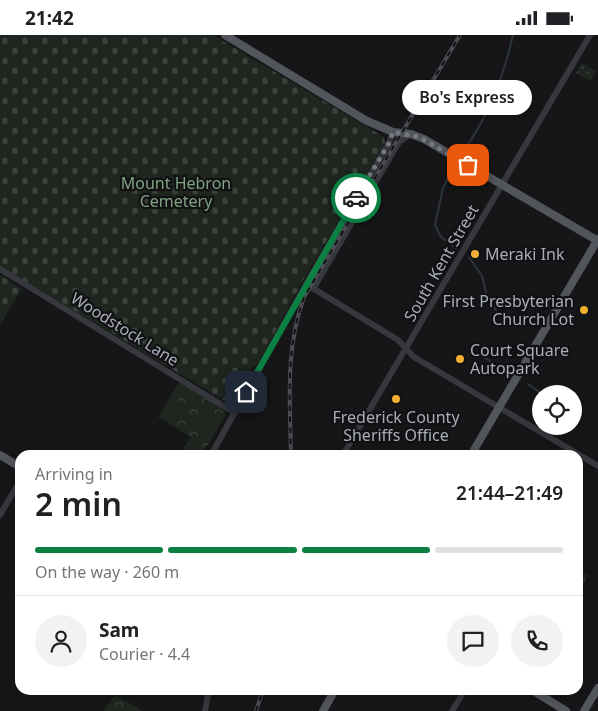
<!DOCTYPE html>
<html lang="en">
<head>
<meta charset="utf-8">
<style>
  :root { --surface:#fff; --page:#f2f2f2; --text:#202124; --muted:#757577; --line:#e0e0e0; --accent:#0b8043 }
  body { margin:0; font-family:"Noto Sans",sans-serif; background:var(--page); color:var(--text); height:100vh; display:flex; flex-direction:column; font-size:19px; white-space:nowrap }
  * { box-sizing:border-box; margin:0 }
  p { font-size:16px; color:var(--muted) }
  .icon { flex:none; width:28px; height:28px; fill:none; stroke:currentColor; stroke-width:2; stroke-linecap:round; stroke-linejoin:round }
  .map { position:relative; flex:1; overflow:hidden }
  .details { position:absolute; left:15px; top:415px; width:568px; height:245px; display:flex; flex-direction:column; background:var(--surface); border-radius:15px; box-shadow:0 2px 12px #0003 }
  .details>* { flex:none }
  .buttons { position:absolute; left:532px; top:350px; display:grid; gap:10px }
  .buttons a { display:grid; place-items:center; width:50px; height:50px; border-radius:50%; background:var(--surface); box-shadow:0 2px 12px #0003; font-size:25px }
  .pin { position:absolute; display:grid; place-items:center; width:42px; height:42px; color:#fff; margin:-21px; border-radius:10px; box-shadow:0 2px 8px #0006 }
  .courier { position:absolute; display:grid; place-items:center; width:50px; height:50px; margin:-25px; border:4px solid #0b8043; border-radius:50%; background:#fff; color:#222; box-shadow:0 1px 6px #0007 }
  .bubble { position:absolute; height:35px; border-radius:18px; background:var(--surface); box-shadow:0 2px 12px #0003; font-size:16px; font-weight:600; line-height:35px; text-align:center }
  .headline em { font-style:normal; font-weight:600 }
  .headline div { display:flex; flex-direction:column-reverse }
  .headline { display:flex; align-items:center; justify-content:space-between; height:85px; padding:0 20px }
  h1 { font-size:32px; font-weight:600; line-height:38px }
  .bar { display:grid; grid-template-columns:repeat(4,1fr); gap:8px 5px; align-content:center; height:60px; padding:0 20px }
  .bar i { height:6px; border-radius:4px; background:var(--line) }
  .bar .active { background:var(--accent) }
  .bar p { grid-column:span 4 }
  .line { display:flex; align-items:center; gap:12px; padding:0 20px; border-top:1px solid var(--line) }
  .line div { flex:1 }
  .round { display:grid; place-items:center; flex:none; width:52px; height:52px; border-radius:26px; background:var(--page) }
  .status { display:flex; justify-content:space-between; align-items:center; height:35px; padding:0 25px; background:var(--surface); direction:ltr }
  .status svg { height:14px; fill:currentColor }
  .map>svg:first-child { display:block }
  .grass { fill:url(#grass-dots) }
  .cemetery { fill:url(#cemetery-stones) }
  .park { fill:url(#park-crowns) }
  .garden { fill:#1e261f }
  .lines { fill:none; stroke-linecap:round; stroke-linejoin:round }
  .stream { stroke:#2c353c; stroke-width:2 }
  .minor { stroke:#37383d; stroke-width:6 }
  .major { stroke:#53555c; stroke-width:8 }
  .rail-casing { stroke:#4a4c52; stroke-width:4 }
  .rail { stroke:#111113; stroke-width:2; stroke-dasharray:5.5; stroke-linecap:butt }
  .done { stroke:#757880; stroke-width:5; stroke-dasharray:0 9 }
  .route { stroke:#0b8043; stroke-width:6 }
  .poi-dot { fill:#f2b134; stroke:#111113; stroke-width:2 }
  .labels { text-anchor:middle; stroke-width:4.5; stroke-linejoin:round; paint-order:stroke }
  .park-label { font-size:16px; fill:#7fa381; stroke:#111113 }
  .poi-label { font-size:16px; fill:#a8adb8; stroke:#111113; text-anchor:start }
  .street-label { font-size:16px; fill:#a8adb8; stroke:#111113 }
</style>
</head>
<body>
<div class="status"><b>21:42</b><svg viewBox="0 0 49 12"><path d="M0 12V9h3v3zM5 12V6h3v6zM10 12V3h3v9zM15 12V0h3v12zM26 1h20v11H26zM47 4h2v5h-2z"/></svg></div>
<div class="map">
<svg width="598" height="676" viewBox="0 0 598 676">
  <defs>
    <pattern id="grass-dots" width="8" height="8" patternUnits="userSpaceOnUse" patternTransform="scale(1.25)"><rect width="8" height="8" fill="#1e261f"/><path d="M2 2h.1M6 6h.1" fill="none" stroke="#3c433d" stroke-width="1.8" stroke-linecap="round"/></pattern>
    <pattern id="cemetery-stones" width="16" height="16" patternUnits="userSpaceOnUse" patternTransform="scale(1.25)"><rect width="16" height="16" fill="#1e261f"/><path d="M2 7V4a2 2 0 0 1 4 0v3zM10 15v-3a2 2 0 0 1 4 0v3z" fill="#3c433d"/></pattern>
    <pattern id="park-crowns" width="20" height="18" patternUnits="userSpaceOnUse" patternTransform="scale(1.25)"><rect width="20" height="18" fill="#1e261f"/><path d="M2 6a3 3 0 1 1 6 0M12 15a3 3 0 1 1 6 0" fill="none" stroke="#3c433d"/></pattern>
  </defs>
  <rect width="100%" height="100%" fill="#161618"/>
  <path class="grass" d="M582,28L596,36L590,46L576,38Z"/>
  <g class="cemetery">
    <path d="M0,0H213L384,102L385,108L305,242L256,332L253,331L230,369L0,231Z"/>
    <path d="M0,240L22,254L0,289Z"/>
  </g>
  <g class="park">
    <path d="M179,347L224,374L226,379L202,420H180L191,402L158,382Z"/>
    <path d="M578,534L588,540L579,557L578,556Z"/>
    <path d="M114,661H117L143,676H103Z"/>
  </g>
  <g class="garden">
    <path d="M172,363L187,373L178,386L163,376Z"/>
    <circle cx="206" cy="390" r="6"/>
  </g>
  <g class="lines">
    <g class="stream">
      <path d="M463,117C489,80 503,43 513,0"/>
      <path d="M454,131L443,153L435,190L441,202L457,214"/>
      <path d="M469,222L482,241L487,262"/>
      <path d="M494,272L496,276"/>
      <path d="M478,319L507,336"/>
      <path d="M528,349L542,359"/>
    </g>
    <g class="minor">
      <path d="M0,234L235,378"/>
      <path d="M306,249L398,305L414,322L598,431"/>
      <path d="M313,254L399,107L411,99"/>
      <path d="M211,420L313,237L389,108L393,97"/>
      <path d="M343,420L590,0"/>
      <path d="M0,480L20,446"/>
      <path d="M205,676L209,655"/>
      <path d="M452,676L465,655"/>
    </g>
    <g class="major">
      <path d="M225,0L367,86L393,97L411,99L424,104L598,206"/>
      <path d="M0,420L20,432"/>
      <path d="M471,420L598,204"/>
      <path d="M532,655L566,676"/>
      <path d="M323,676L335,655"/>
      <path d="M584,676L598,653"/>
    </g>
    <g class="rail-casing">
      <g id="rail">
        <path d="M291,420C290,366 285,314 304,262L460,0"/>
        <path d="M256,676L263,655"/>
      </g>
    </g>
    <use href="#rail" class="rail"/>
  </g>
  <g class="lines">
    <path class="done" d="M356,163L389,108L393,97L419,102L468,130"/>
    <path class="route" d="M246,357L356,163"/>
  </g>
  <g class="poi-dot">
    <circle cx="475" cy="219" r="5"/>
    <circle cx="584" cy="275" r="5"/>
    <circle cx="460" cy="324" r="5"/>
    <circle cx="396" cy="364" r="5"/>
  </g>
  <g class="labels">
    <g class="park-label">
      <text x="176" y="154">Mount Hebron<tspan x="176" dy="18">Cemetery</tspan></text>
    </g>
    <g class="poi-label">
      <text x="485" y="225">Meraki Ink</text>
      <text x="574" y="272" text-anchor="end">First Presbyterian<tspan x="574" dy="18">Church Lot</tspan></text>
      <text x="470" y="321">Court Square<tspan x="470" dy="18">Autopark</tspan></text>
      <text x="396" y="388" text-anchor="middle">Frederick County<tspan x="396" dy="18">Sheriffs Office</tspan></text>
    </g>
    <g class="street-label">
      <text transform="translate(441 228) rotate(-60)" y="6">South Kent Street</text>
      <text transform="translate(125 294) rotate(32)" y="6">Woodstock Lane</text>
    </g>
  </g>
</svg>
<div class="buttons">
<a><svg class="icon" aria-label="locate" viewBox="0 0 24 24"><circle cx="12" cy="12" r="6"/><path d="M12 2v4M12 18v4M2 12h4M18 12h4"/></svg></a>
</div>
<div class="pin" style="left:468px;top:130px;background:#ea580c"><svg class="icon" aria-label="bag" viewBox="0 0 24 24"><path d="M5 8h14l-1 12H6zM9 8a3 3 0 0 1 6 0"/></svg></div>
<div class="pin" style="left:246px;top:357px;background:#1f2937"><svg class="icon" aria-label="home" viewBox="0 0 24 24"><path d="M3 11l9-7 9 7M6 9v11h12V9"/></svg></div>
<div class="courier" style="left:356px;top:163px"><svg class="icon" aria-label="car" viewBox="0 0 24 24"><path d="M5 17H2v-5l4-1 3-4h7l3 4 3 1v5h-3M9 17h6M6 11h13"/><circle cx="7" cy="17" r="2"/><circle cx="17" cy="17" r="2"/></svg></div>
<div class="bubble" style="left:402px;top:45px;width:130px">Bo's Express</div>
<section class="details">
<div class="headline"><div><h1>2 min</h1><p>Arriving in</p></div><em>21:44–21:49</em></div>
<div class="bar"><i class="active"></i><i class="active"></i><i class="active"></i><i></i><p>On the way · 260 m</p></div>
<div class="line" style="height:90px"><a class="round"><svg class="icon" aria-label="person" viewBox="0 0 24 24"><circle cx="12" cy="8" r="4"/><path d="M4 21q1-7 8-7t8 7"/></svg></a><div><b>Sam</b><p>Courier · 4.4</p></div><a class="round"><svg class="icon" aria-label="chat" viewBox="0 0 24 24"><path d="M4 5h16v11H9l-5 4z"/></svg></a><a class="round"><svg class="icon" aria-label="phone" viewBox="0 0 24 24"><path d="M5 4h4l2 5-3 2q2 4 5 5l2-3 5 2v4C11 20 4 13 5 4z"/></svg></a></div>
</section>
</div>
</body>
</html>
